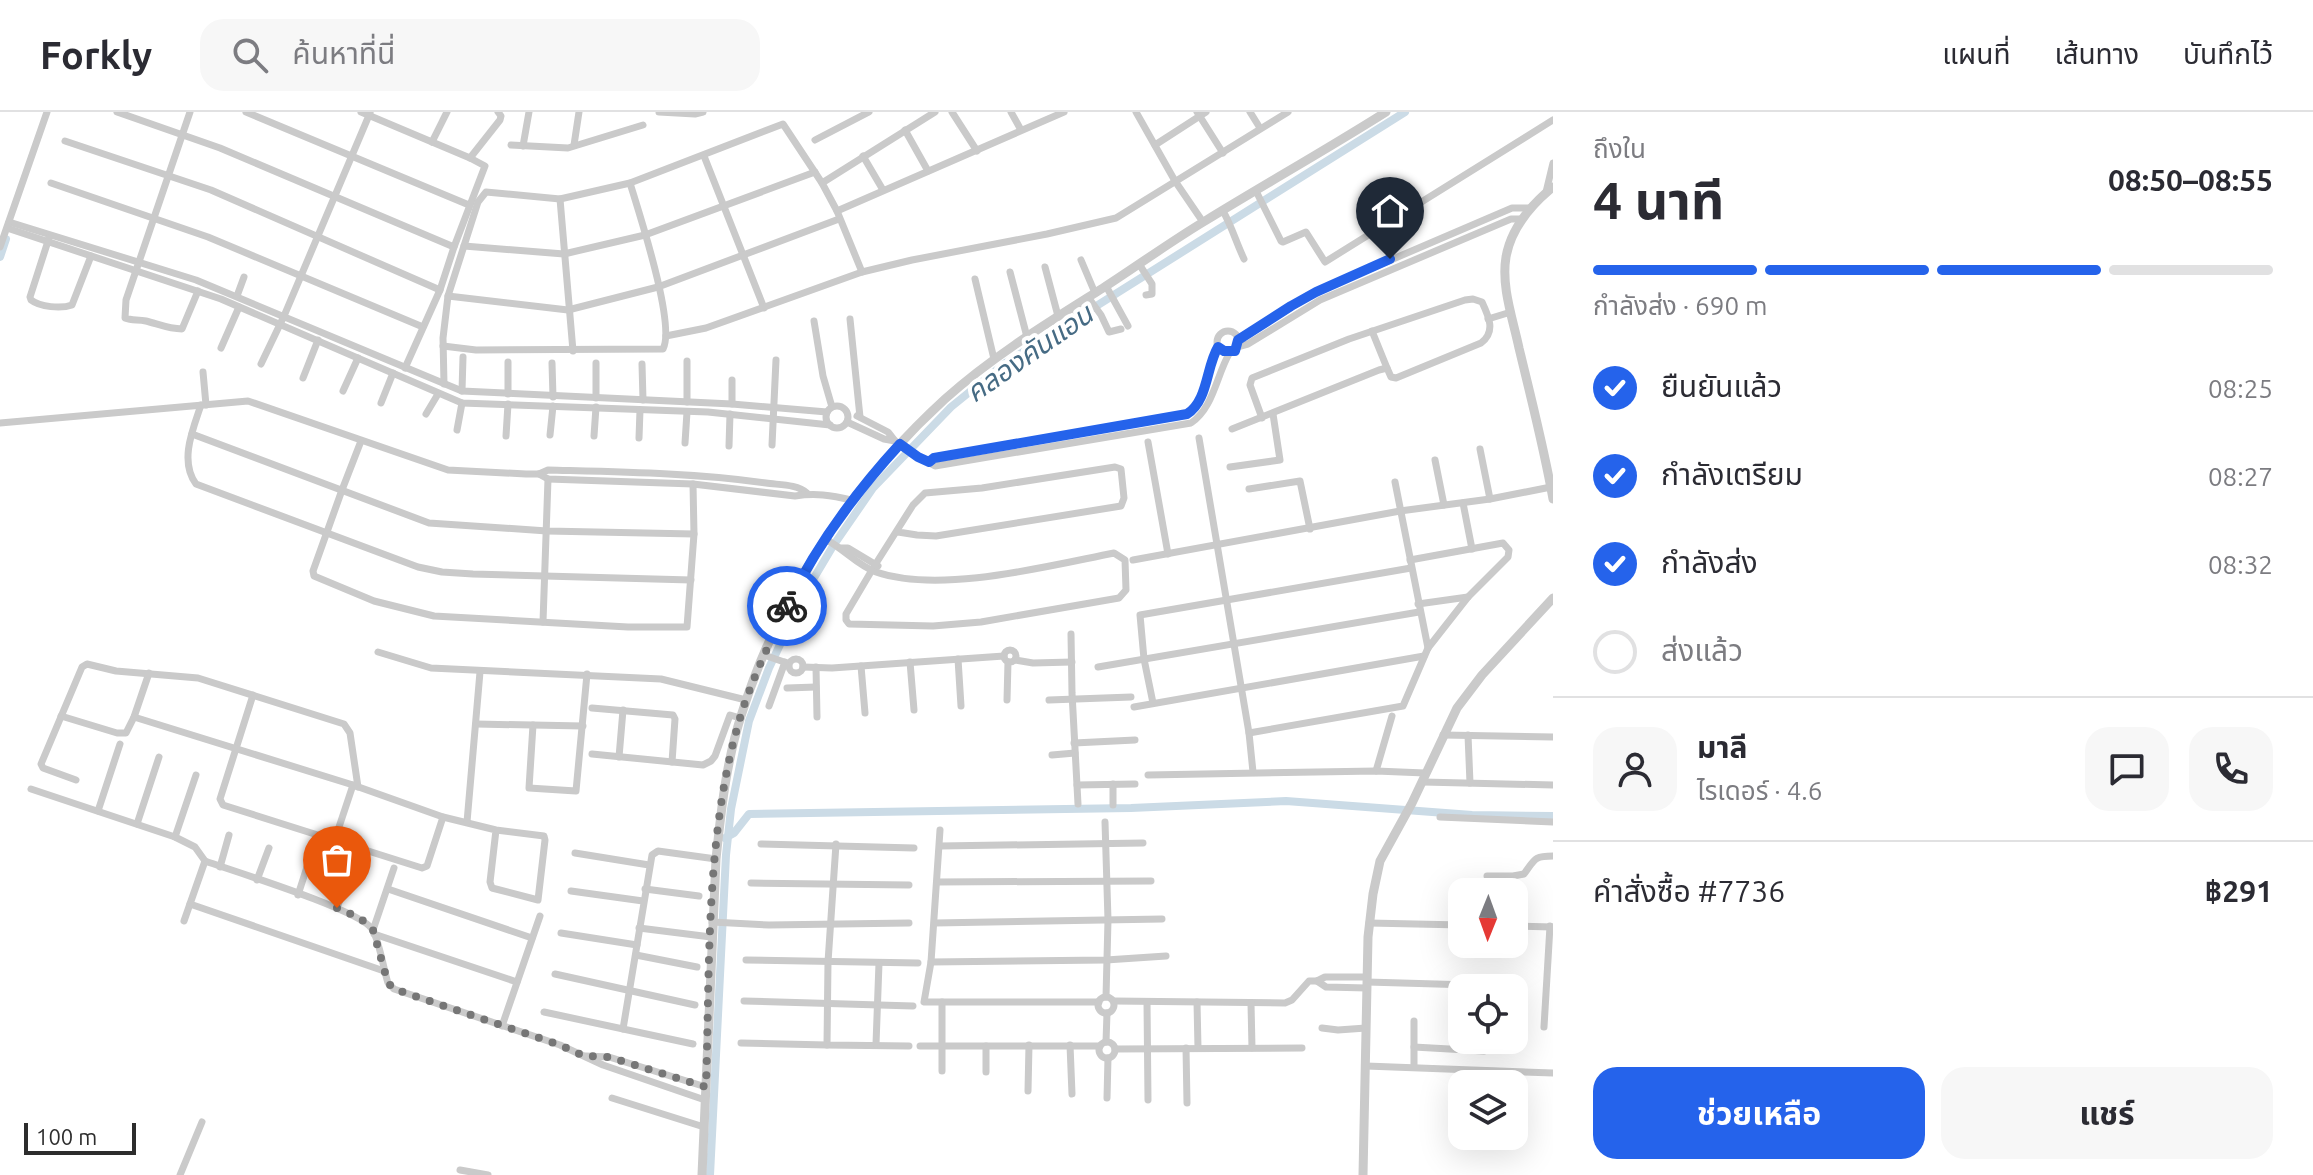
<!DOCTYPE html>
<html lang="th">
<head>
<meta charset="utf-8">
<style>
  :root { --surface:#fff; --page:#f7f7f7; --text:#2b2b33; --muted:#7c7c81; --line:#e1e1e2; --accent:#2563eb }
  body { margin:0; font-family:Ubuntu,"Noto Sans Thai",sans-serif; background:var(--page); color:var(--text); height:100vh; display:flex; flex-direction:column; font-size:30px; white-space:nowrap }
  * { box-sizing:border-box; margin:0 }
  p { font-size:26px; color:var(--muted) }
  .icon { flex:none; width:44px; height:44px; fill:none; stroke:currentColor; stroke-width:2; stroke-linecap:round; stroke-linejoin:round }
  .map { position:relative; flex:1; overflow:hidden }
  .details { display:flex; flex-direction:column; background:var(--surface); width:760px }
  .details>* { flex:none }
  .needle { width:52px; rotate:181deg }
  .controls { position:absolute; left:1448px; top:766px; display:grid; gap:16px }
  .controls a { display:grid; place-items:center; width:80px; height:80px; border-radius:16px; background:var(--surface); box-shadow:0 8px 32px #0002; font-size:40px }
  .scale { position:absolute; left:24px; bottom:20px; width:112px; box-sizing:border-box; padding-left:8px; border:4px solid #2d2d2d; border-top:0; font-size:22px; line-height:28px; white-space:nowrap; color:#2d2d2d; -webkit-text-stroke:6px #fff; paint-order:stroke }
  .pin { position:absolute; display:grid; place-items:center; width:68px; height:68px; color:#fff; margin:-82px -34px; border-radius:50% 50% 50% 0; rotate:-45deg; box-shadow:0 0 8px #0007 }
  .pin .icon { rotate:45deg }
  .courier { position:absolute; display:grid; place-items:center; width:80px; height:80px; margin:-40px; border:6px solid #2563eb; border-radius:50%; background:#fff; color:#222; box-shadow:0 2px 10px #0007 }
  .headline em { font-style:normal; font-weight:700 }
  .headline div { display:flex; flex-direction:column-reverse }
  .headline { display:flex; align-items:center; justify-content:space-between; height:136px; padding:0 40px }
  h1 { font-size:52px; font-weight:700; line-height:60px }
  .bar { display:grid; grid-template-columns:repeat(4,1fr); gap:12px 8px; align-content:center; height:96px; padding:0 40px }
  .bar i { height:10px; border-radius:6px; background:var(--line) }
  .bar .on { background:var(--accent) }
  .bar p { grid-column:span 4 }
  .line { display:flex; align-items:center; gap:20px; padding:0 40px; border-top:2px solid var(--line) }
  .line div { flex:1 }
  .round { display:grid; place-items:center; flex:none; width:84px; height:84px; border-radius:24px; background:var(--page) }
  ol { padding:0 40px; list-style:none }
  li { display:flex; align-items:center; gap:24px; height:88px }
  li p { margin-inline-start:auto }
  li .icon { padding:8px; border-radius:50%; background:var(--accent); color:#fff; stroke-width:4 }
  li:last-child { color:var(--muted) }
  li i { width:44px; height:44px; border:4px solid var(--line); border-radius:50% }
  .action { display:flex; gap:16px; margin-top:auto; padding:16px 40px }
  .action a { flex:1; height:92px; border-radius:24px; background:var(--accent); color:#fff; font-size:32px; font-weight:700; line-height:92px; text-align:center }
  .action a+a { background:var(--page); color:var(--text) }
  header { display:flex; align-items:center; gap:48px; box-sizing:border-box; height:112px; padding:0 40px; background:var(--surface); border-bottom:2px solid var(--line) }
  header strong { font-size:38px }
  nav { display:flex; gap:44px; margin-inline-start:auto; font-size:28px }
  .search { width:560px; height:72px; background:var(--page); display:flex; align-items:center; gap:20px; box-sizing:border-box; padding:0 28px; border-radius:24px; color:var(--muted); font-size:30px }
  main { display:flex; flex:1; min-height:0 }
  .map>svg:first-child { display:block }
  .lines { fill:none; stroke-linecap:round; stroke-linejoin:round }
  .canal { stroke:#cbdbe6; stroke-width:8 }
  .minor { stroke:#cacaca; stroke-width:7 }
  .tertiary { stroke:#cacaca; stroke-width:9 }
  .done { stroke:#767676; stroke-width:8; stroke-dasharray:0 14.4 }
  .route { stroke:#2563eb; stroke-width:10 }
  .labels { text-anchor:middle; stroke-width:8; stroke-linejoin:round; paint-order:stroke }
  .water-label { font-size:28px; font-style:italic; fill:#466b84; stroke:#fff }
</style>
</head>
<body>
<header>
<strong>Forkly</strong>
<div class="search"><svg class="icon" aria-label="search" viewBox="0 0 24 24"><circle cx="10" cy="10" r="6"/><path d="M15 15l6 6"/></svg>ค้นหาที่นี่</div>
<nav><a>แผนที่</a><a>เส้นทาง</a><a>บันทึกไว้</a></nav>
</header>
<main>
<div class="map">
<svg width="1553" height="1063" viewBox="0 0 1553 1063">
  <rect width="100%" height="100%" fill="#fff"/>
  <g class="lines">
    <g class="canal">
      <path d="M0,145L6,127"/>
      <path d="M725,726L734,721L749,702L1131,696L1286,689L1472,703L1553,704"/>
      <path d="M710,1063L726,743L731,697L749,609L769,556L802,486L833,434L873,376L951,295L1004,252L1405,0"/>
    </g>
    <g class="minor">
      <path d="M117,0L220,36L454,135"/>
      <path d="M190,0L126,188L125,206C132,209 138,207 146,209C158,212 169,217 182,217L198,179"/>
      <path d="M246,0L469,93"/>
      <path d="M361,0L470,46L485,54L454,135L440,178L405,256"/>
      <path d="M659,0L695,2L703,0"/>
      <path d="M952,0L977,39"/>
      <path d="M1011,0L1021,18"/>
      <path d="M1136,0L1175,69L1203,110"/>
      <path d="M1197,0L1223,41"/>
      <path d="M1250,0L1260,16"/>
      <path d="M905,18L928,59"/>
      <path d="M815,28L869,0"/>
      <path d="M65,29L211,78L440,178"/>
      <path d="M432,30L447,0"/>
      <path d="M511,33L568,36L643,13"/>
      <path d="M574,33L579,0"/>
      <path d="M1155,33L1206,0"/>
      <path d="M523,34L529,0"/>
      <path d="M704,44L764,196"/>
      <path d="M863,44L883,78"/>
      <path d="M470,46L500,8L501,4L498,0"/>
      <path d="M51,71L208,125L423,215"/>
      <path d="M822,71L935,0"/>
      <path d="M1256,79L1281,129L1283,130L1306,120L1325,150L1553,8"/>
      <path d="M1546,80L1553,51"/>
      <path d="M560,87L573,239"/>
      <path d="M837,99L1064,0"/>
      <path d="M1223,99C1232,115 1236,130 1244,147"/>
      <path d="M9,110L196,168L462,279L732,292L827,300"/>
      <path d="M7,116L221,187L462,291L708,300L830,313"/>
      <path d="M49,126L30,185L31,188C40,195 61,197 72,193L91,144"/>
      <path d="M464,134L564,142L645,123L815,60"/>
      <path d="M0,135L47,0"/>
      <path d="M1081,148L1095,181"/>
      <path d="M1139,152L1152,172V182L1146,183"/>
      <path d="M1045,155L1058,204"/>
      <path d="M1010,160L1027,225"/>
      <path d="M975,167L994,247"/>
      <path d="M1106,174L1128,214"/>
      <path d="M237,184L244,165"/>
      <path d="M448,184L568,198L658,175L839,107"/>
      <path d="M1088,185L1101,203L1109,220L1121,217"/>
      <path d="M1073,195L1083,211"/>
      <path d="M850,207L860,305"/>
      <path d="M1488,207L1511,200"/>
      <path d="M814,209L823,264L832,295"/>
      <path d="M1372,219L1387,256"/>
      <circle cx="1228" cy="230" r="11"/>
      <path d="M666,224L706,216L862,160L912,148L1047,122L1116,106L1288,0"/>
      <path d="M1238,228L1316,180L1512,96H1530"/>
      <path d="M443,234L476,238L663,237C676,213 639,101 630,71"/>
      <path d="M1237,235L1248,232L1320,188L1511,107H1522"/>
      <path d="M221,236L239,195"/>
      <path d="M687,249V290"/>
      <path d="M508,250V282"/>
      <path d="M552,251L553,285"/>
      <path d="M596,251V286"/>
      <path d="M261,252L284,204L370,1"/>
      <path d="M642,252L643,288"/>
      <path d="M203,260L206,293"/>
      <path d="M303,266L318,228"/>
      <path d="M732,268V292"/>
      <path d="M444,272L443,226L448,184L478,90L486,80L560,87L630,71L783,12L822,71L837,99L862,160"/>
      <path d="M343,279L358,246"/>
      <path d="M462,279L463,245"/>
      <path d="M381,291L393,261"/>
      <path d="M201,293C193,317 179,349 196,372L418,455L442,460L473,462L691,468"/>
      <circle cx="837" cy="305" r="11"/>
      <path d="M426,302L438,282"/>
      <path d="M857,304L888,320L895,329"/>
      <path d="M847,310L884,327L895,329L918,345L935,354L1191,311C1214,295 1216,264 1230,240"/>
      <path d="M0,311L248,289L448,358L526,362H539L548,358C621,360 694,361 766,371C779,373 797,372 807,381"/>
      <path d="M1232,317L1379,258L1387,256L1391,265L1396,266L1481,231C1496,220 1489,205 1482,190L1473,187L1465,188L1349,227L1252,266L1250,273L1262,306"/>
      <path d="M457,318L462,291"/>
      <path d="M192,322L429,411L547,419L694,422"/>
      <path d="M550,323L553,294"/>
      <path d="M506,324L508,292"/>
      <path d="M594,324L596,295"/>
      <path d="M639,326L640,298"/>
      <path d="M1199,326L1249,621L1253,660"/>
      <path d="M361,329L342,378L313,459L314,464L374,489L434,504L628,515H687L694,422L693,372"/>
      <path d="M1148,330L1168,442"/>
      <path d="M685,331L687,300"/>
      <path d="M772,333L776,248"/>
      <path d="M729,334L730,302"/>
      <path d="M1480,337L1490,387"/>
      <path d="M1435,348L1444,393"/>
      <path d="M929,350L934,346L1187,302C1208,289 1206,256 1218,235"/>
      <path d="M1230,355L1280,348L1273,302"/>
      <path d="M539,362L548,367L693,372L795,384C815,381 831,383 851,388"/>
      <path d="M1395,370L1428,536"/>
      <path d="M1249,377L1300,369L1310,417"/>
      <path d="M1463,391L1472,437"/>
      <path d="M825,427C843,436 857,453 876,460C940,482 1048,454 1114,441L1125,448L1126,478L1119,486L981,510L933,514L849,512L846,508V502L872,458"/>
      <path d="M841,436H848L878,454"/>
      <path d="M1133,448L1400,399L1490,387L1551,375"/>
      <path d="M875,453L913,393L925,381L982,376L1115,355L1121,357L1124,386L1121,394L936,424L917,423L898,420"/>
      <path d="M1418,492L1468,485"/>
      <path d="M543,510L548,367"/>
      <path d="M1071,522L1072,581L1078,692"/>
      <circle cx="1010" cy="544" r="6"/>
      <path d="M378,540L431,556L661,567L746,588"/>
      <path d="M764,543L787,551"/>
      <circle cx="796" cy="554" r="7"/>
      <path d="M958,547L961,594"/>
      <path d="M1015,548L1033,551L1072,550"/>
      <path d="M910,550L914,598"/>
      <path d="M861,554L865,601"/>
      <path d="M803,555L832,556L1004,544"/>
      <path d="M816,555L817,605"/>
      <path d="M1098,555L1419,500"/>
      <path d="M787,576L816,575"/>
      <path d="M253,583L220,687L223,693L422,756L427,754L443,705"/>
      <path d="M1007,588L1008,550"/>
      <path d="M1049,588L1131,585"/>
      <path d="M1153,591L1144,547L1140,503L1411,456"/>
      <path d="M769,594L785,550"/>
      <path d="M1134,595L1424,544"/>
      <path d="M592,596L673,603L675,607L672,650"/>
      <path d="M61,604L117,621H126L134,605L149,561"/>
      <path d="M134,605L353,673L443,705L496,718L544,724L545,728L538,788L492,776L490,770L496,718"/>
      <path d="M476,612L583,614"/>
      <path d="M533,613L529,676L576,679L587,562"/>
      <path d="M1249,621L1403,594L1428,536L1468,485L1508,445L1509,438L1503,431L1410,448"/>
      <path d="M1443,623L1553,625"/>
      <path d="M1468,623L1470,671"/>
      <path d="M1074,631L1135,628"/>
      <path d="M592,642L703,653L711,649L715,644L730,603L740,606"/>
      <path d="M1052,643L1075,641"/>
      <path d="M619,645L623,598"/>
      <path d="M1376,659L1392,604"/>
      <path d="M1148,663L1376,659L1425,661"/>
      <path d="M76,668L43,656L41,652L82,555L87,552L116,559L198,566L344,612L350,621L358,675"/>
      <path d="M1423,670L1553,673"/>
      <path d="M1077,673L1135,672"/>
      <path d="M31,677L175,725L195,735L205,749C233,759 360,798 372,817C380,830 383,856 388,871L394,877L560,933L603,953L705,988"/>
      <path d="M1113,693V672"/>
      <path d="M98,699L120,632"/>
      <path d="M1440,705L1553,710"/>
      <path d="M467,710L480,560"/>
      <path d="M1105,710L1108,808L1106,885"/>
      <path d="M137,712L159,645"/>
      <path d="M940,718L931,850L924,890H1099"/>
      <path d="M175,725L196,663"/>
      <path d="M335,727L353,673"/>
      <path d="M761,732L914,736"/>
      <path d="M836,732L828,850L827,933L909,934"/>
      <path d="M940,734L1143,731"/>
      <path d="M575,741L649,753"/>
      <path d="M220,755L229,723"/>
      <path d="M1487,764H1513L1524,762C1535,747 1534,744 1553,744"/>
      <path d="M257,768L269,736"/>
      <path d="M937,770L1151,769"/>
      <path d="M751,771L909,773"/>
      <path d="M388,777L532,826"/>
      <path d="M645,777L699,784"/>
      <path d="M571,779L643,789"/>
      <path d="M298,783L315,730"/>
      <path d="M190,792L384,859"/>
      <path d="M337,796L356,743"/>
      <path d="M184,809L205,749"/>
      <path d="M712,810L769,813L909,811"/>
      <path d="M935,811L1162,807"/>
      <path d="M1369,811L1462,813"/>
      <path d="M1514,814L1552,815"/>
      <path d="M639,816L711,825"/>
      <path d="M373,818L394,756"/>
      <path d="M561,821L637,833"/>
      <path d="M374,822L517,870"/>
      <path d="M636,843L697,855"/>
      <path d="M746,848L918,851"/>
      <path d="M931,850L1106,848L1166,844"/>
      <path d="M555,862L695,893"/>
      <path d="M1317,869L1326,875L1367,876"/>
      <path d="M1367,870L1505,874"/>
      <circle cx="1106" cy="893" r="8"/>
      <path d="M744,889L913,894"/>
      <path d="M1114,889L1285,891L1292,888L1309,869H1317L1325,865H1367"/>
      <path d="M942,890V959"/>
      <path d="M1147,890L1148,988"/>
      <path d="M1197,890L1198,936"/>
      <path d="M1251,891L1252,936"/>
      <path d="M544,900L693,932"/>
      <path d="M502,914L540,804"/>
      <path d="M1544,915L1550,814"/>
      <path d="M1322,916L1338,918L1366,916"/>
      <path d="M623,917L652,743L658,739L716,747"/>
      <circle cx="1107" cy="938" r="8"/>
      <path d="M1106,930L1107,901"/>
      <path d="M741,931L827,933"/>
      <path d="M876,932L879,851"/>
      <path d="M1070,933L1072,982"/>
      <path d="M920,934H1100"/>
      <path d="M1414,935L1484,939"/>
      <path d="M1186,936L1187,991"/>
      <path d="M1115,937L1302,936"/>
      <path d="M586,944L609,945L706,975"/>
      <path d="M1366,954L1553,961"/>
      <path d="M1414,955V909"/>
      <path d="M986,960V934"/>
      <path d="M1028,979L1029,933"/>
      <path d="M612,986L704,1015"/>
      <path d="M1107,986L1108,946"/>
      <path d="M460,1058L488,1063"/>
      <path d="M180,1063L202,1010"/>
    </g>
    <g class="tertiary">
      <path d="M1553,75C1531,93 1511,116 1506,145C1501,175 1513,207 1519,236C1531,286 1544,336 1553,387"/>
      <path d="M702,1063L716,747C721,699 726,651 741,604C779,482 851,373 945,287C993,244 1049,210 1103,176C1137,154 1170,130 1205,109C1265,72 1326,38 1386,0"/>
      <path d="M1363,1063L1368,825L1373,782L1380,749L1412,691L1457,596L1482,563L1553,486"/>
    </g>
  </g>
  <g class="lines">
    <path class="done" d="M337,796L360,806L373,818L388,871L394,877L560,933L584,944L609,945L706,975C710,854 705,723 740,606C752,567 770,530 787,494"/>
    <path class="route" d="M787,494C816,434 855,381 900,332L918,345L929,350L934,346L1187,302C1208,289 1206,255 1218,235L1224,239H1235L1238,228L1291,194L1316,180L1390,147"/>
  </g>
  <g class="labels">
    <g class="water-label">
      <text transform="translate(1029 241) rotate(-35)" y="10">คลองคันแอน</text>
    </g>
  </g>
</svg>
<div class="controls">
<a><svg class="needle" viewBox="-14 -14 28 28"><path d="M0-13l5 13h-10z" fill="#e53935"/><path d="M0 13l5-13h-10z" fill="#7c7c81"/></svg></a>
<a><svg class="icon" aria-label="locate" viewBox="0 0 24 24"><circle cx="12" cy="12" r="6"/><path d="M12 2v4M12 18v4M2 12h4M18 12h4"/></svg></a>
<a><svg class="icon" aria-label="layers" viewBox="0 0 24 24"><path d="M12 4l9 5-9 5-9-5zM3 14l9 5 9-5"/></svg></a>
</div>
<div class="scale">100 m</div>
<div class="pin" style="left:337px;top:796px;background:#ea580c"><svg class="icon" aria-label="bag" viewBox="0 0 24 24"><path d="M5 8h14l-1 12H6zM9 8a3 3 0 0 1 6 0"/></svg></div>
<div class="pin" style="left:1390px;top:147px;background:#1f2937"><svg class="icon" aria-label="home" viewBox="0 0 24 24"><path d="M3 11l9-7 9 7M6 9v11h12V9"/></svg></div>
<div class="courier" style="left:787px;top:494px"><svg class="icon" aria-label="bike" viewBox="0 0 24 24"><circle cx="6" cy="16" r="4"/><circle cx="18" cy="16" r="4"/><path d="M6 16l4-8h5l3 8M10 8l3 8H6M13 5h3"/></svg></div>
</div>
<section class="details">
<div class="headline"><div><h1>4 นาที</h1><p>ถึงใน</p></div><em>08:50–08:55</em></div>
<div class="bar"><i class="on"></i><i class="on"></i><i class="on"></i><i></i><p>กำลังส่ง · 690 m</p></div>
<ol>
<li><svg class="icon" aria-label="check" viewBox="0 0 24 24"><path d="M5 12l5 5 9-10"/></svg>ยืนยันแล้ว<p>08:25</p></li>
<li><svg class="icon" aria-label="check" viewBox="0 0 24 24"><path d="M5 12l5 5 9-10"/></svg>กำลังเตรียม<p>08:27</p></li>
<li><svg class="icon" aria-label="check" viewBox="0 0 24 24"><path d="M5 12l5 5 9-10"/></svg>กำลังส่ง<p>08:32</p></li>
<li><i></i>ส่งแล้ว</li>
</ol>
<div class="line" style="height:144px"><a class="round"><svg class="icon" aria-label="person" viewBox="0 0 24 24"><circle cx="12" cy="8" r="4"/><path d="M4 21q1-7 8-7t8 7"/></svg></a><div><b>มาลี</b><p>ไรเดอร์ · 4.6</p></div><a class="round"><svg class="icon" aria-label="chat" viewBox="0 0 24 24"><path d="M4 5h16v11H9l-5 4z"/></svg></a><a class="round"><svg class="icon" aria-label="phone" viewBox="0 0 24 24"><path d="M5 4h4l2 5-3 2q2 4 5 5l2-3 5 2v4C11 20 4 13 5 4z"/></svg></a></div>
<div class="line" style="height:104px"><div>คำสั่งซื้อ #7736</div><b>฿291</b></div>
<div class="action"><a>ช่วยเหลือ</a><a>แชร์</a></div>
</section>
</main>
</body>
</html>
